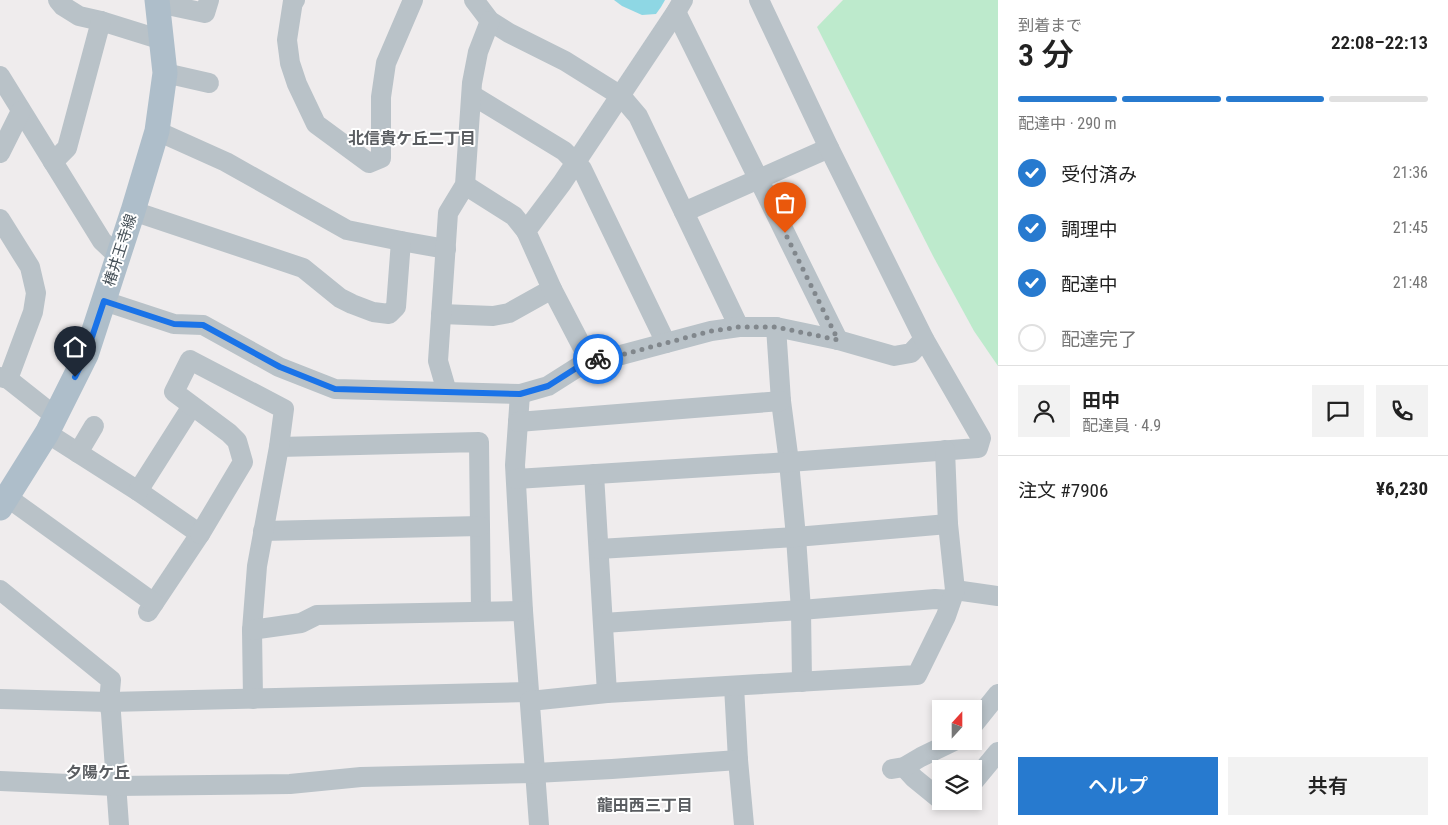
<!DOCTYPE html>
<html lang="ja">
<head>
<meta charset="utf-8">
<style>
  :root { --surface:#fff; --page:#f2f2f2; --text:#222; --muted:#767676; --line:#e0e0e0; --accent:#277acf }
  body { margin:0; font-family:"Roboto Condensed","Noto Sans JP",sans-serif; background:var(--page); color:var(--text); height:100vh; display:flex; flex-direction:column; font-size:19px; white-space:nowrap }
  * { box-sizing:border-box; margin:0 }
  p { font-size:16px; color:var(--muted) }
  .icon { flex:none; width:28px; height:28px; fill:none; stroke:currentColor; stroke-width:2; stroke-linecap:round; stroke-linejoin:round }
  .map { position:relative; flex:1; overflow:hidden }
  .sheet { display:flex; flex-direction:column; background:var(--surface); width:450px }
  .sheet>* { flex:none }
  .needle { width:32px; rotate:21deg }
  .buttons { position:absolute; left:932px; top:700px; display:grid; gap:10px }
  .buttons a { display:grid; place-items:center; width:50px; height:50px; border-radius:0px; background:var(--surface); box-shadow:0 2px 8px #0003; font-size:25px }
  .pin { position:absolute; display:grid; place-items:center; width:42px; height:42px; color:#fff; margin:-51px -21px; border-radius:50% 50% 50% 0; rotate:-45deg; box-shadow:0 0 5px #0007 }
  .pin .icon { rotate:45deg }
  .courier { position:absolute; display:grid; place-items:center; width:50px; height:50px; margin:-25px; border:4px solid #1a73e8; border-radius:50%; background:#fff; color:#222; box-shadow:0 1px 6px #0007 }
  .headline em { font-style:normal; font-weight:600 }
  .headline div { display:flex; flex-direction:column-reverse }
  .headline { display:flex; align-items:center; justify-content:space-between; height:85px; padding:0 20px }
  h1 { font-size:32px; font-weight:600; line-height:38px }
  .bar { display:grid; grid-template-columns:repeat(4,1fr); gap:8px 5px; align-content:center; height:60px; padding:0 20px }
  .bar i { height:6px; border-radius:4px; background:var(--line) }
  .bar .current { background:var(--accent) }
  .bar p { grid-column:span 4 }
  .line { display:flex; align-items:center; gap:12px; padding:0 20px; border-top:1px solid var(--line) }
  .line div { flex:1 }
  .round { display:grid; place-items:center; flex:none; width:52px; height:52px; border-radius:0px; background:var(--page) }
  ol { padding:0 20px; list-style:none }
  li { display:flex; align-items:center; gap:15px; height:55px }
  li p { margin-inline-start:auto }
  li .icon { padding:5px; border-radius:50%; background:var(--accent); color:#fff; stroke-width:4 }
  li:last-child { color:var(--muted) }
  li i { width:28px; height:28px; border:2px solid var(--line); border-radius:50% }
  .cta { display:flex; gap:10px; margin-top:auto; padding:10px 20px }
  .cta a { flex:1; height:58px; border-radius:0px; background:var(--accent); color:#fff; font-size:20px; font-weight:600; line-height:58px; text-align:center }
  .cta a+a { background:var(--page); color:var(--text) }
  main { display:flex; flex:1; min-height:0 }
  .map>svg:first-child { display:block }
  .green { fill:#bdeacc }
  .water { fill:#8ed7e4 }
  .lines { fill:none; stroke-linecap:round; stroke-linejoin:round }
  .minor { stroke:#b9c2c8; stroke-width:20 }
  .major { stroke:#aebeca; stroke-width:25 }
  .done { stroke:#81878c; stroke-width:5; stroke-dasharray:0 9 }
  .route { stroke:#1a73e8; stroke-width:6 }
  .labels { text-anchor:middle; stroke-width:4; stroke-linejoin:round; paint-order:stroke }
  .street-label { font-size:15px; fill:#465158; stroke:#fff }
  .neighbourhood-label { font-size:16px; font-weight:bold; fill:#5a5d61; stroke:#fff }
</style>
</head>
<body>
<main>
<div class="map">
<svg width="998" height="825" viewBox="0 0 998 825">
  <rect width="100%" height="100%" fill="#efeced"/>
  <path class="green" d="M843,0H998V366L974,331L933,256L817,27Z"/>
  <path class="water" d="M614,0H665L661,7L656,14L642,15L622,6Z"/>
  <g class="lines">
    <g class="minor">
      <path d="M58,0L63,6L79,16L101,21L162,40"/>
      <path d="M295,0L293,1L287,40L290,63L297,84L316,124L369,163L381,158V97L386,63L413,0"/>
      <path d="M474,0L490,21L509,33L565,61L621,96L638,116L739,327"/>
      <path d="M158,3L205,13L209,0"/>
      <path d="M676,12L838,340"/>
      <path d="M165,73L209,83"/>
      <path d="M0,76L102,241L118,256"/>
      <path d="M472,95L564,151L582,169L666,343"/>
      <path d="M157,131L226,162L347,230L401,241L446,249"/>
      <path d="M0,153L21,111"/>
      <path d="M53,162L67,148L101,21"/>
      <path d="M465,185L514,216L526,231"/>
      <path d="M133,211L303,268L340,298L352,304L373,312L389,314L396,307L401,241"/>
      <path d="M684,212L829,148"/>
      <path d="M0,219L30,267L36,293L33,312L8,379"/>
      <path d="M104,301L174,324L203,325L279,367L335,389L520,394L548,386L589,360L621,355L711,331L739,327H776L838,340L894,356L911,353L924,339"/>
      <path d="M441,314L493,316L509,313L552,289"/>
      <path d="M776,327L781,401L789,462L796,537L801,610L802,682"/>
      <path d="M589,360L552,289L526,231L562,183L676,12L683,0"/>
      <path d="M0,377L8,379L56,417"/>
      <path d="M447,392L438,361L448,213L465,185L472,83L478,52L490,21"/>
      <path d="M520,394L515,465L523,611L539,825"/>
      <path d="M518,422L781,401"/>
      <path d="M47,433L138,491L200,534L148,612"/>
      <path d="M279,447L479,442L481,611"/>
      <path d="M78,453L94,426"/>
      <path d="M594,474L607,693"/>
      <path d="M516,479L789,462L978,448L981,438L924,339L829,148L759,0"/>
      <path d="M138,491L192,406"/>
      <path d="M7,497L154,603"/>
      <path d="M263,531L480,526"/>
      <path d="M200,534L243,462L237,441L229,433L174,392L190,360L284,409L279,447L257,566L252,630L253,699"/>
      <path d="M599,549L796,537L948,524"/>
      <path d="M0,590L111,680L109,702L111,713L119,825"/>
      <path d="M955,590L998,596"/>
      <path d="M603,623L801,610L935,599L951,600"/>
      <path d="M252,630L301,623L317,615L523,611"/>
      <path d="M734,686L738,760L744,825"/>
      <path d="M0,699L109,702L528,692"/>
      <path d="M530,701L607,693L917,675L946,616L955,590L948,524L945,450"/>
      <path d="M974,724L998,694"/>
      <path d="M904,767L914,778L941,800"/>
      <path d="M892,769L904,767L921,757L954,741"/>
      <path d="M0,781L115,786L290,784L361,777L535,773L612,769L738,760"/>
      <path d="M974,781L998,752"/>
    </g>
    <path class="major" d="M0,508L47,433L86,355L133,211L157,131L165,73L157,0"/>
  </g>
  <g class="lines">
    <path class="done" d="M598,359L621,355L711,331L739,327H776L838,340L785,233"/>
    <path class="route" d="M75,377L86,355L104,301L174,324L203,325L280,367L335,389L520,394L548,386L589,360L598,359"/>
  </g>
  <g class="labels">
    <g class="street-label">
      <text transform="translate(120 250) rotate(-72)" y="5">椿井王寺線</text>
    </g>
    <g class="neighbourhood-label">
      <text x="412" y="144">北信貴ケ丘二丁目</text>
      <text x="98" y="778">夕陽ケ丘</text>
      <text x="645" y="811">龍田西三丁目</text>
    </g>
  </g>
</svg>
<div class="buttons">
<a><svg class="needle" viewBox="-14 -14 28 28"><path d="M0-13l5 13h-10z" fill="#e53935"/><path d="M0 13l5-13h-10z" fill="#767676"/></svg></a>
<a><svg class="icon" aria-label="layers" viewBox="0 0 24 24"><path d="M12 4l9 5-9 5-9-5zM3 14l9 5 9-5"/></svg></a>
</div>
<div class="pin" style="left:785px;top:233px;background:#ea580c"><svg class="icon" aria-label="bag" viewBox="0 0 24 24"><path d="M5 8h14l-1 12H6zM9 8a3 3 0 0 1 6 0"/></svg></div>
<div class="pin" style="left:75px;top:377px;background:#1f2937"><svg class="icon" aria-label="home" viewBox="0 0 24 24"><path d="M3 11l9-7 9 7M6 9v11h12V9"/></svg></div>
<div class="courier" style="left:598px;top:359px"><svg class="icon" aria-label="bike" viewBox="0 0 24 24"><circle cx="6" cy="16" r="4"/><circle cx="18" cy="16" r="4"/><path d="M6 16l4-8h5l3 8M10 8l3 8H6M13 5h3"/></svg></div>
</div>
<section class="sheet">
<div class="headline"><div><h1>3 分</h1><p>到着まで</p></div><em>22:08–22:13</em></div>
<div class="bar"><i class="current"></i><i class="current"></i><i class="current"></i><i></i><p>配達中 · 290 m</p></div>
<ol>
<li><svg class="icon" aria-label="check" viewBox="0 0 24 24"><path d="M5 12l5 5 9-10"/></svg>受付済み<p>21:36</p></li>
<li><svg class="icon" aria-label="check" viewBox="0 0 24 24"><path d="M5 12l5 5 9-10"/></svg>調理中<p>21:45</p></li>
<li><svg class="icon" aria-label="check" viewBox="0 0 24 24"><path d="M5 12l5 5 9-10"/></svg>配達中<p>21:48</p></li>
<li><i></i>配達完了</li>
</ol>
<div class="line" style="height:90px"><a class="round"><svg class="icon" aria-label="person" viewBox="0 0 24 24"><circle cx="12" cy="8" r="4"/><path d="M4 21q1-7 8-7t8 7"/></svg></a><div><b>田中</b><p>配達員 · 4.9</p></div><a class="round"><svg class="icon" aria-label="chat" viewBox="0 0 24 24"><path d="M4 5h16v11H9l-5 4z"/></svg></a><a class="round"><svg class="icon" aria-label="phone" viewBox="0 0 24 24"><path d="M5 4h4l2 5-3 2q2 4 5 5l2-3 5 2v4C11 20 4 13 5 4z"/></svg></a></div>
<div class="line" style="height:65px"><div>注文 #7906</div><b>¥6,230</b></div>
<div class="cta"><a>ヘルプ</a><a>共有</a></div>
</section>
</main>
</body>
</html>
